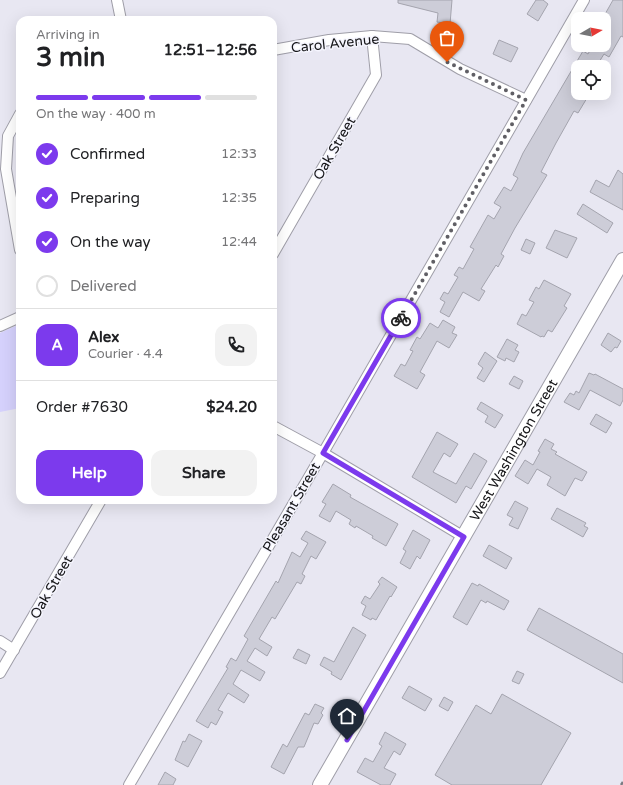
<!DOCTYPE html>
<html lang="en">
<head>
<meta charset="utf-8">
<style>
  :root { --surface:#fff; --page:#f2f2f2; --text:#202124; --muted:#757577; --line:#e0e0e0; --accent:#7c3aed }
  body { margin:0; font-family:"Varela Round",sans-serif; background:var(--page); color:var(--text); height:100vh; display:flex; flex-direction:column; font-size:15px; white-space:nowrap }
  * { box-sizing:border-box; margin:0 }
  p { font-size:13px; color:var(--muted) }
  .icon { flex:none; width:22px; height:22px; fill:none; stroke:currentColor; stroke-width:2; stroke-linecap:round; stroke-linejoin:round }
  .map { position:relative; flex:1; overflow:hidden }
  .details { position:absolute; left:16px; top:16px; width:261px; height:488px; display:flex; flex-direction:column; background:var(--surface); border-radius:12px; box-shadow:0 4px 16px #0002 }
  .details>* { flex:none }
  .needle { width:26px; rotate:80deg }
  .tools { position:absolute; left:571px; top:12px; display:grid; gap:8px }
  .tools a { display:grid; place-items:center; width:40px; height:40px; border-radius:8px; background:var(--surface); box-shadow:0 4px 16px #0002; font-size:20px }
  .pin { position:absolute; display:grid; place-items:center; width:34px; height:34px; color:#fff; margin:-41px -17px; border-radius:50% 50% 50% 0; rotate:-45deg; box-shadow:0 0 4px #0007 }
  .pin .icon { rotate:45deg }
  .courier { position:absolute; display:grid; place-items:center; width:40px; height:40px; margin:-20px; border:3px solid #7c3aed; border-radius:50%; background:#fff; color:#222; box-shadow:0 1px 5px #0007 }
  .summary em { font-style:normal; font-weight:700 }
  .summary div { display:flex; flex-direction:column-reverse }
  .summary { display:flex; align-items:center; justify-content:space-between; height:68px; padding:0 20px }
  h1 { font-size:26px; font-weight:700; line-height:30px }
  .bar { display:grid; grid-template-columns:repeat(4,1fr); gap:6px 4px; align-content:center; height:48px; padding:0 20px }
  .bar i { height:5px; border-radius:3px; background:var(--line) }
  .bar .selected { background:var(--accent) }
  .bar p { grid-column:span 4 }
  .line { display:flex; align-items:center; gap:10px; padding:0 20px; border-top:1px solid var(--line) }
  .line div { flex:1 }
  .round { display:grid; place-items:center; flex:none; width:42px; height:42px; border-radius:12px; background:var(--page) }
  ol { padding:0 20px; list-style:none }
  li { display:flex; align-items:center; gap:12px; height:44px }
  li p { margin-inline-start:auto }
  li .icon { padding:4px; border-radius:50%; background:var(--accent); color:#fff; stroke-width:4 }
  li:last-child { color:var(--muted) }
  li i { width:22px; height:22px; border:2px solid var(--line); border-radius:50% }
  .primary-button { display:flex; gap:8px; margin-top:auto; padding:8px 20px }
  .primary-button a { flex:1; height:46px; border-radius:12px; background:var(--accent); color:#fff; font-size:16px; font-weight:700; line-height:46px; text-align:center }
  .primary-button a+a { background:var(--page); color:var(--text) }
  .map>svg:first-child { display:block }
  .green { fill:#d5d1fc }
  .building { fill:#cdcdd8; stroke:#a4a4ae }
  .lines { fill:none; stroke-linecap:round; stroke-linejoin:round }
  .street-casing { stroke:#9f9ea8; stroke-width:12 }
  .secondary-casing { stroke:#9f9ea8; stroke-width:16 }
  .street { stroke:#fff; stroke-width:10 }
  .secondary { stroke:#fff; stroke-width:14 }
  .rail { stroke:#7c7b82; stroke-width:2.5; stroke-dasharray:8 4; stroke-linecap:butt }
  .done { stroke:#605f65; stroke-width:4; stroke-dasharray:0 7.2 }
  .route { stroke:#7c3aed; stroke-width:5 }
  .labels { text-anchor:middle; stroke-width:3; stroke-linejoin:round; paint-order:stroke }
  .street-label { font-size:14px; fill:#161619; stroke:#f5f5fe }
</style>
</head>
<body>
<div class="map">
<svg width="623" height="785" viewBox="0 0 623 785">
  <rect width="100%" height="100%" fill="#e8e7f2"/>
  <path class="green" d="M20,324V408L0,412V333Z"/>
  <g class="building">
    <path d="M398,0H452L450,24L437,22L438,13L398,3Z"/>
    <path d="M536,0H543L548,4L538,21L527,14Z"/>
    <path d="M613,0H623V37L621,36L609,57L604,54L596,67H578V93H590L578,113L574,111L556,143L541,172L547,175L515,228L501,254L504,256L498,267L496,265L481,289L485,291L479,301L463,292L449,317L440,312L445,302L440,299L444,292L448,294L458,277L454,275L459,267L463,269L474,249L470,247L488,215L494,219L501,207L494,203L504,187L511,191L518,178L513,175L523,153L583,51L588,54L593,45H604V16Z"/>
    <path d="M499,40L518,48L511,62L493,54Z"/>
    <path d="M618,170L623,174V210L590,192L596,180L609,187Z"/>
    <path d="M583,204L613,223L607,233L577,214Z"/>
    <path d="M555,230L577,238L567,258L546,248Z"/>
    <path d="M526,239L535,243L530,254L521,250Z"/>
    <path d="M544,280L571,294L564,306L567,308L552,332L548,330L544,337L542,336L541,337L517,324L522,314L526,316L534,302L529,300L536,287L539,289Z"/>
    <path d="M443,320L455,327L452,333L457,335L449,348L437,341L420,372L425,375L417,389L394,376L401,364L405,366L413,351L410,350L417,337L420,339L430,323L438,328Z"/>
    <path d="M608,333L621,341L617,348L615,347L611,352L601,345Z"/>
    <path d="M507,339L518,345L515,350L519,352L514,362L506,358L505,361L497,357Z"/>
    <path d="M485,352L497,361L484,382L477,378L483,368L478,364Z"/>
    <path d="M589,373L594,375L595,374L623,389V400L620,406L590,390L579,410L564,402L570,393L574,395L576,391L579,393Z"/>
    <path d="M514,376L523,381L519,389L509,384Z"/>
    <path d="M481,402L503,415L495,428L485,422L488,416L477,409Z"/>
    <path d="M596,414L612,423L606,433L590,424Z"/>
    <path d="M437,432L458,444L450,457L444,453L433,472L456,484L474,453L487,461L471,489L466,486L456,503L412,477Z"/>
    <path d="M545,439L554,444L551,449L557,452L555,454L587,472L582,481L575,478L565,496L547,485L551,477L537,469L528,484L515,476L525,460L533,465L540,452L538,451Z"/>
    <path d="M333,484L351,495L350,497L398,524L386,546L372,538L373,536L356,526L355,528L349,524L351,520L336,511L330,522L319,516L326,504L322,502Z"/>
    <path d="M515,501L528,508L518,529L509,525L513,518L507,515Z"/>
    <path d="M557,508L586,523L584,526L588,528L583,537L551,519Z"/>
    <path d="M413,530L430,540L420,559L417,556L410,569L400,563L406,551L403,549Z"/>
    <path d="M306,531L326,542L316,559L311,556L302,574L305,576L301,584L297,582L275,619L272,617L259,639L272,647L267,656L255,648L247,661L265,672L260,681L241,670L233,684L249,695L244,703L228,693L218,710L223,712L216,725L211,722L208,728L196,721L228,668L226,667L231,658L236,661L248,639L244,636L276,581L278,583L292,552L300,557L308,543L301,539Z"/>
    <path d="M489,545L512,558L506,569L483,556Z"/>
    <path d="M382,577L397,587L391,597L390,596L376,620L372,618L371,620L362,615L366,606L361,603L365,596L370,599L380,584L378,582Z"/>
    <path d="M472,583L478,586L479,584L509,601L504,610L487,601L486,603L481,600L467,625L453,617Z"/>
    <path d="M539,608L623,654V683L527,630Z"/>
    <path d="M353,627L366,635L341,680L331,674L332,672L320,665L324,657L334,662Z"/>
    <path d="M298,649L310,655L306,664L293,658Z"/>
    <path d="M517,671L524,674L519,684L512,681Z"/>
    <path d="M409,686L432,699L425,711L402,698Z"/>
    <path d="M502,694L571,733L541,785H452L435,775L476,705L491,714Z"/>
    <path d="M444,697L453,702L448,711L439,706Z"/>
    <path d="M315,704L324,708L321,713L323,715L318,724L314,723L304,747H298L284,774L271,767L283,744L287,747L305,713L309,715Z"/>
    <path d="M385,732L406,744L400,755L394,751L384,768L396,774L390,785H381L357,772L365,758L373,762L382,746L379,744Z"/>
    <path d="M189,734L202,741L188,767L175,760L183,741L185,742Z"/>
    <path d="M165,772L176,779L173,785H158Z"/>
  </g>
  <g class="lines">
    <g class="street-casing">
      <g id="street">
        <path d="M117,0L121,20"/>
        <path d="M273,50L329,40L372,36L410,39L460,69L526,100"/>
        <path d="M20,114L8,136L6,169L20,250"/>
        <path d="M273,254L376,75L372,36"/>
        <path d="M0,326L20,317"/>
        <path d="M273,426L323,453L464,537"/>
        <path d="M0,641L14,650"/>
        <path d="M0,673L101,500"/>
        <path d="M129,785L323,453L584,0"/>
      </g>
    </g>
    <g class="secondary-casing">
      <g id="secondary">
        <path id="s1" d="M320,785L623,260"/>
      </g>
    </g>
    <use href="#street" class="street"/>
    <use href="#secondary" class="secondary"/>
    <path class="rail" d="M621,785L623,782"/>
  </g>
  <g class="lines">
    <path class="done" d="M401,318L526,100L447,62"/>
    <path class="route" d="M347,740L464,537L323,453L401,318"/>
  </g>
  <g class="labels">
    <g class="street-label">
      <text transform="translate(335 43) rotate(-6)" y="5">Carol Avenue</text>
      <text transform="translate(334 148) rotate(-60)" y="5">Oak Street</text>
      <text dy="5" stroke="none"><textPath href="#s1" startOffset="387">West Washington Street</textPath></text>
      <text transform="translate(291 507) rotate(-60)" y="5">Pleasant Street</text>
      <text transform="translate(51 587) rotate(-60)" y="5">Oak Street</text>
    </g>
  </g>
</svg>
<div class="tools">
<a><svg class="needle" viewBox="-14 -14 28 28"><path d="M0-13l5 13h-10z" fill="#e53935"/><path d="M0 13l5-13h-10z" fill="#757577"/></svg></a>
<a><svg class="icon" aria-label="locate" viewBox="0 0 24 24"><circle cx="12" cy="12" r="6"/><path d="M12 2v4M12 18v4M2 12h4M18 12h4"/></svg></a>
</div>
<div class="pin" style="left:447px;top:62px;background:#ea580c"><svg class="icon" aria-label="bag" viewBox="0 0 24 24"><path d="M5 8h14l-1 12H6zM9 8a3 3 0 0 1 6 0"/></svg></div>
<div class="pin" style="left:347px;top:740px;background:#1f2937"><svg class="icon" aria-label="home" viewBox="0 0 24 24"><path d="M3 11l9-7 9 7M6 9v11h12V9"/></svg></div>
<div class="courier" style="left:401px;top:318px"><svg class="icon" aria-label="bike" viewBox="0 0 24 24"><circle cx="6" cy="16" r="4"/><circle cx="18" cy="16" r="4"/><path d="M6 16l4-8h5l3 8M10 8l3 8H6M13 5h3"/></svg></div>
<section class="details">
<div class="summary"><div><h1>3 min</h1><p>Arriving in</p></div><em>12:51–12:56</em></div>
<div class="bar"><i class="selected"></i><i class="selected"></i><i class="selected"></i><i></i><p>On the way · 400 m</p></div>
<ol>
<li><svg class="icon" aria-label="check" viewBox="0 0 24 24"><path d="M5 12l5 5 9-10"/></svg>Confirmed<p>12:33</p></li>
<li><svg class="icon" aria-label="check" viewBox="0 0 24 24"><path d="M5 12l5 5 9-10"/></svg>Preparing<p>12:35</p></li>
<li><svg class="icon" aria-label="check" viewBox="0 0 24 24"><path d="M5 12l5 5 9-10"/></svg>On the way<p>12:44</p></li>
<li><i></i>Delivered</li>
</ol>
<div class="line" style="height:72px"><b class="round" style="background:var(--accent);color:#fff">A</b><div><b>Alex</b><p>Courier · 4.4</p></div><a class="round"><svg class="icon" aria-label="phone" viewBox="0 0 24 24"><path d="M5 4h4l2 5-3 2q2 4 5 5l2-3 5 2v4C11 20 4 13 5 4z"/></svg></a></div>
<div class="line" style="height:52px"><div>Order #7630</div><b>$24.20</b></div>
<div class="primary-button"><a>Help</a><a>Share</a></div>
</section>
</div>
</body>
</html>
